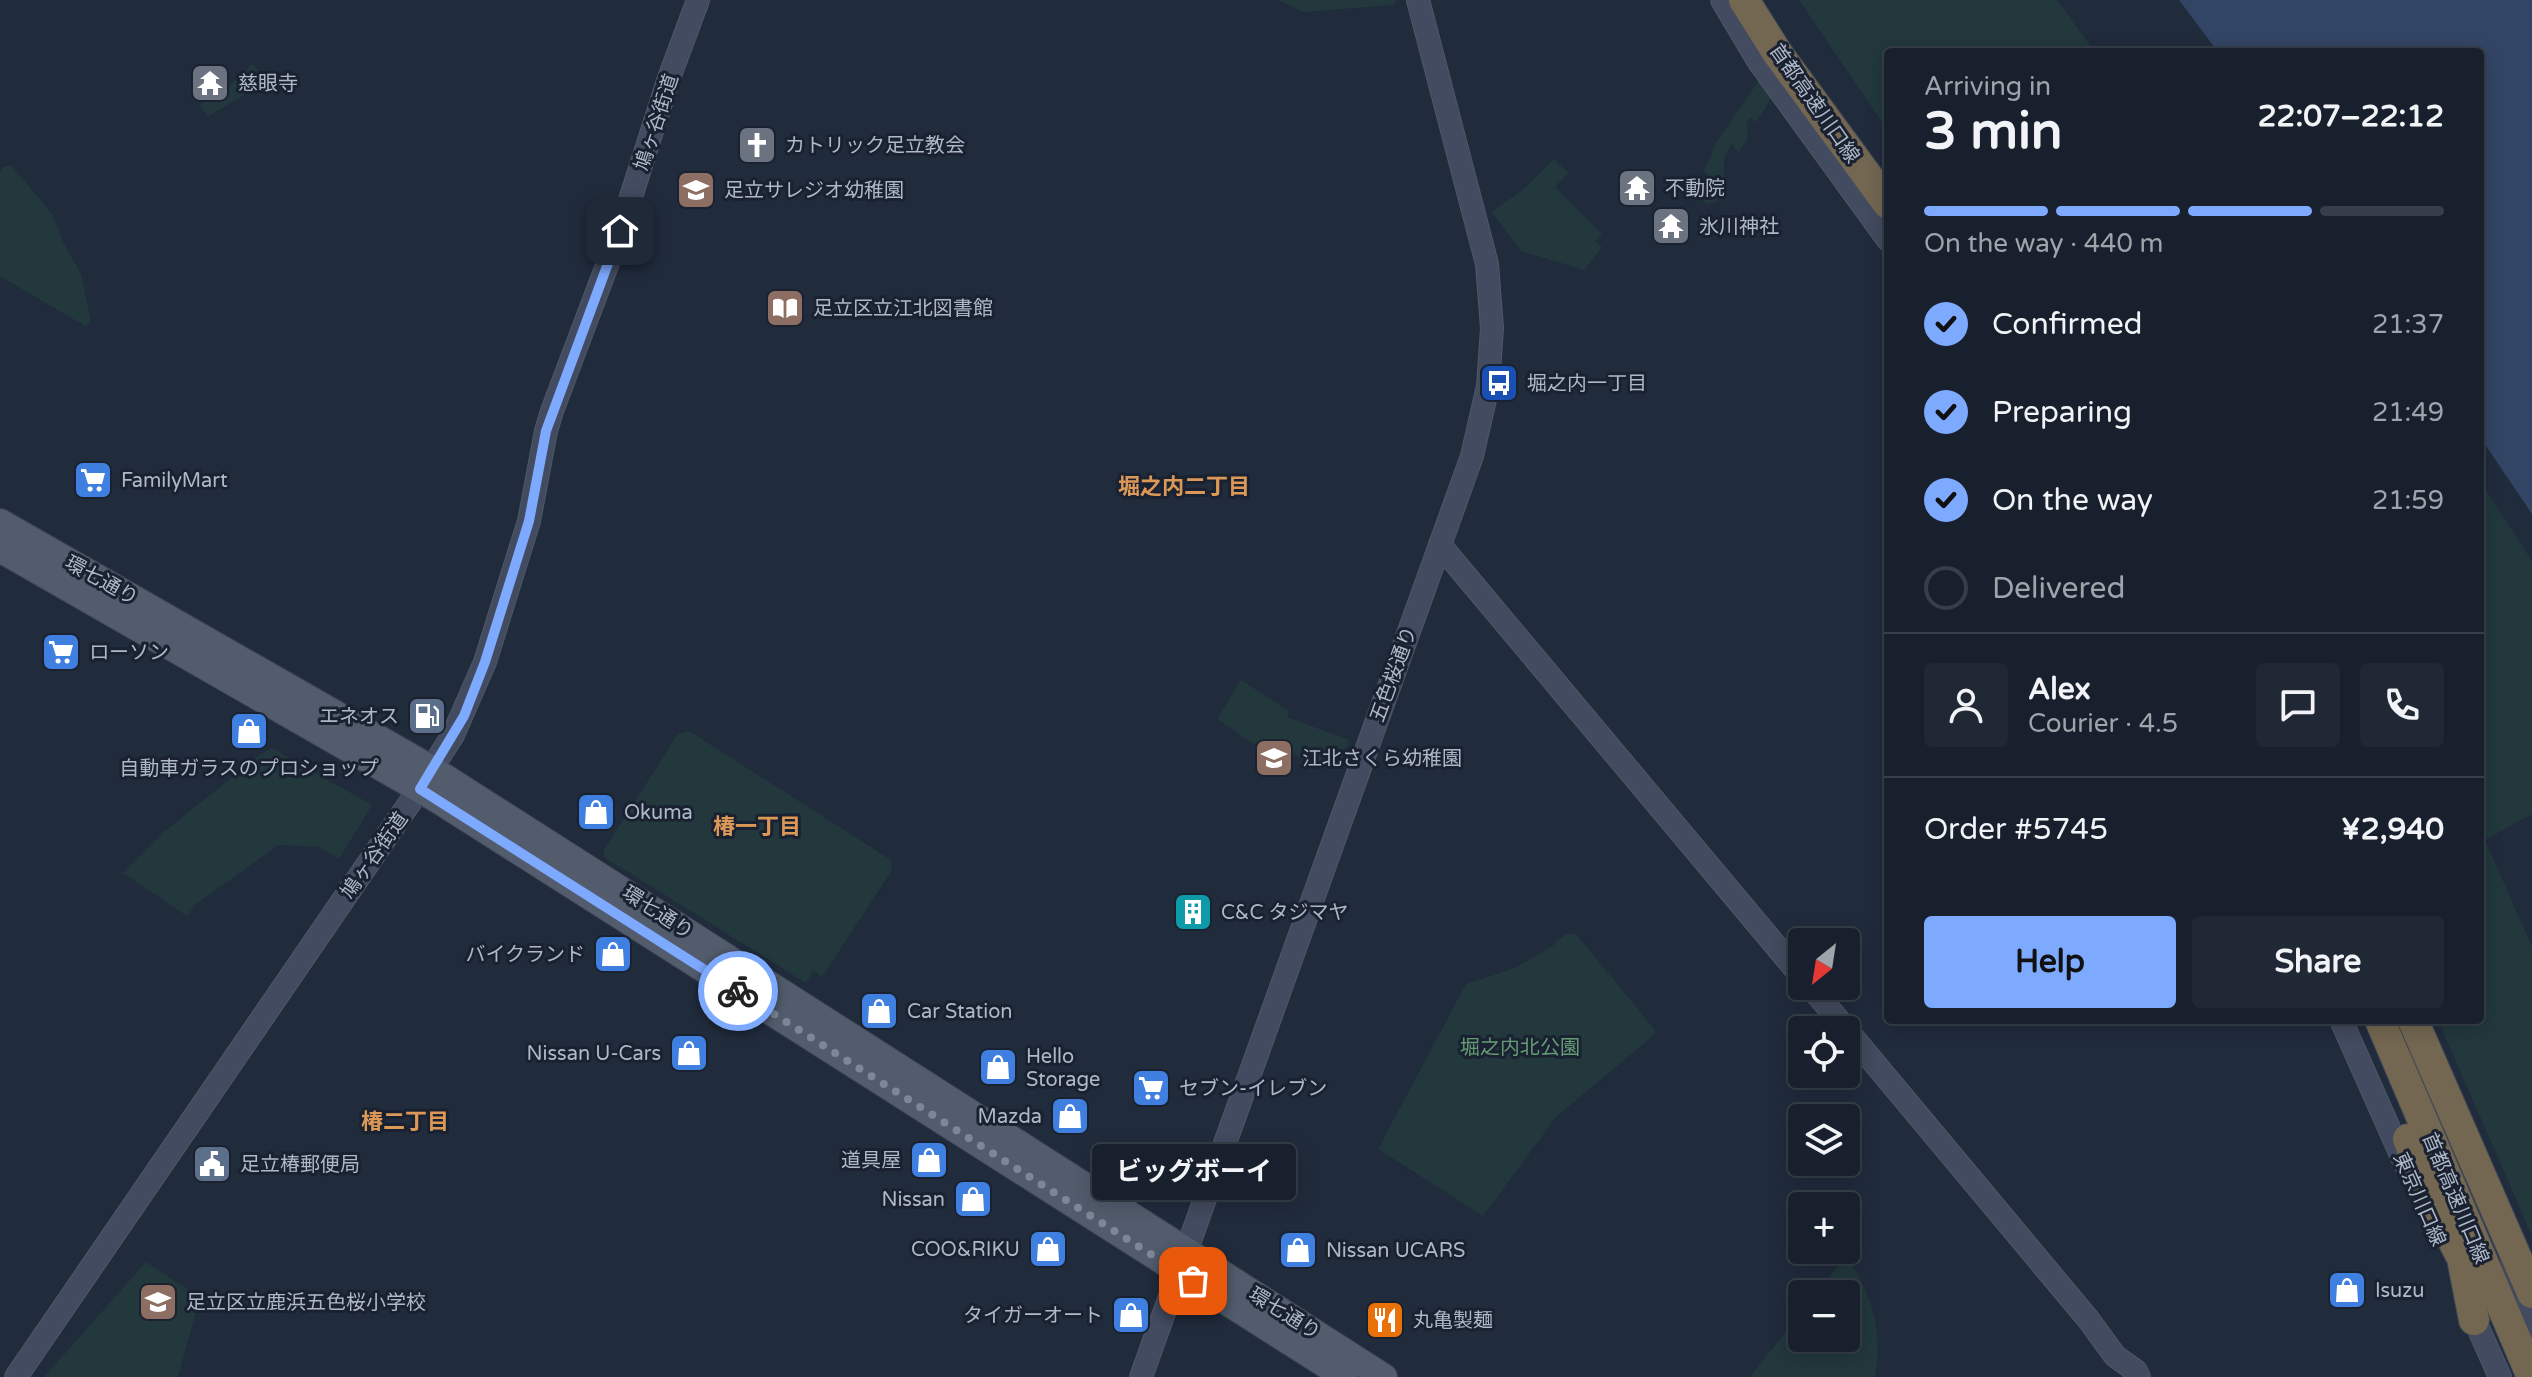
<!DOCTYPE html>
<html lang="en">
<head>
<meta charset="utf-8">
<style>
  :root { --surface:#18202d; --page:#212835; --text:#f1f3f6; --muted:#9fa3aa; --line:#363e49; --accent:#7da9ff }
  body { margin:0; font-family:"Varela Round","Noto Sans JP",sans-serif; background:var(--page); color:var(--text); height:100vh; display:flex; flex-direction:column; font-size:30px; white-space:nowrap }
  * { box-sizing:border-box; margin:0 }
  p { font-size:26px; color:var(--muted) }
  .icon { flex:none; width:44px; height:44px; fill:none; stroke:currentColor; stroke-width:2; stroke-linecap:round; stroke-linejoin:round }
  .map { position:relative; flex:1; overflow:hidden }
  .drawer { position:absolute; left:1884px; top:48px; width:600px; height:976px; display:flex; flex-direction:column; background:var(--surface); border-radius:8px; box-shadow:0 4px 20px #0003,0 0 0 2px var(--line) }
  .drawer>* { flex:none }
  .needle { width:52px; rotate:210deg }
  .tools { position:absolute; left:1788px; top:928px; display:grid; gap:16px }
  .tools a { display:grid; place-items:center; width:72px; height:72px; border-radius:8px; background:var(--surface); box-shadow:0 4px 20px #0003,0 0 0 2px var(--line); font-size:40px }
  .pin { position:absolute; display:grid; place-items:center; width:68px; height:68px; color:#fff; margin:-34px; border-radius:16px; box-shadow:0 4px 12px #0006 }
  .courier { position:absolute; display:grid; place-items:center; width:80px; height:80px; margin:-40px; border:6px solid #7da9ff; border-radius:50%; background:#fff; color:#222; box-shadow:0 2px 10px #0007 }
  .bubble { position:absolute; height:56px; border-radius:8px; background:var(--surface); box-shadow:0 4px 20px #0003,0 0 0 2px var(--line); font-size:26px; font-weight:700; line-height:56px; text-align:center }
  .summary em { font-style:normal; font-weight:700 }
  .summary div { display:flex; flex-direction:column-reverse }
  .summary { display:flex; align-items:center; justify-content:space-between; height:136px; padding:0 40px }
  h1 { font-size:52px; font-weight:700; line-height:60px }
  .bar { display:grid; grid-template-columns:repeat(4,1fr); gap:12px 8px; align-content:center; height:96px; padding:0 40px }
  .bar i { height:10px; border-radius:6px; background:var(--line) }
  .bar .active { background:var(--accent) }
  .bar p { grid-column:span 4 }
  .line { display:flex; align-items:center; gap:20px; padding:0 40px; border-top:2px solid var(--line) }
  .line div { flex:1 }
  .round { display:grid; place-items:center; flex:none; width:84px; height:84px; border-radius:8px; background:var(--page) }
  ol { padding:0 40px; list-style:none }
  li { display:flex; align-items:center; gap:24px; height:88px }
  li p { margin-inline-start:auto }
  li .icon { padding:8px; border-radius:50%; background:var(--accent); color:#111; stroke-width:4 }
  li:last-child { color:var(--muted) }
  li i { width:44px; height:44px; border:4px solid var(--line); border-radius:50% }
  .button { display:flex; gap:16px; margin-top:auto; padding:16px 40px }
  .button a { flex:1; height:92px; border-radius:8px; background:var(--accent); color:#111; font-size:32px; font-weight:700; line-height:92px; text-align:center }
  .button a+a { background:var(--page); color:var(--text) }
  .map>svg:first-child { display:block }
  .green { fill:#22383d }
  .water { fill:#334565 }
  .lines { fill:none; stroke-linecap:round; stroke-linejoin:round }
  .secondary-casing { stroke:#4f5867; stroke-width:24 }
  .primary-casing { stroke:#3e4655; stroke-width:28 }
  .highway-casing { stroke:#3f4857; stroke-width:32 }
  .secondary { stroke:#424b5f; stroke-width:22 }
  .primary { stroke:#525c6c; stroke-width:26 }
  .highway { stroke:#736751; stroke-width:30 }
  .highway-bridge-casing { stroke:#3f4857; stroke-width:32; stroke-linecap:butt }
  .highway-bridge { stroke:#736751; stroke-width:30 }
  .done { stroke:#7d8797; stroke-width:8; stroke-dasharray:0 14.4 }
  .route { stroke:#7da9ff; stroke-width:10 }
  .labels { text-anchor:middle; stroke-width:6; stroke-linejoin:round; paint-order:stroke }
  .poi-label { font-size:20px; fill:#afb8c8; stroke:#1a2231; text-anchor:start }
  .street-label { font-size:20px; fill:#afb8c8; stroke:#1a2231 }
  .park-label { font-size:20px; fill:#659b74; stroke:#1a2231 }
  .neighbourhood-label { font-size:22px; font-weight:bold; fill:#db9857; stroke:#1a2231 }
</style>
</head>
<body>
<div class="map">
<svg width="2532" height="1377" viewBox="0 0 2532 1377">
  <rect width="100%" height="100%" fill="#202b3c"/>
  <g class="green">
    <path d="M1278,0H1397L1393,5L1303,12Z"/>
    <path d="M1799,0H2057L2095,52H1888V131Z"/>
    <path d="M252,64L267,80L208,117L200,105L207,98L212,102C226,88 239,78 252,64Z"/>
    <path d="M1758,82L1761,83C1764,86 1768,89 1770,94C1772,102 1760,117 1754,122L1751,117L1747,122L1748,138L1739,152L1735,150L1733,143C1719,160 1727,165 1723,183C1722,189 1718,196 1715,203L1707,204L1703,200L1712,184L1704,169L1711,158L1713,147Z"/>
    <path d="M1554,159L1568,173L1555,187L1602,234L1595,241L1602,247L1584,270L1521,251L1492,212L1525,188Z"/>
    <path d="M11,165L53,215L62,240L81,274L91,322L85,326L0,276V172L3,167Z"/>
    <path d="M2480,481L2532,561V814L2485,840L2532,947V1236L2438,1020H2480Z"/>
    <path d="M1241,680L1289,711L1287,717L1349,740L1338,770L1271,747L1261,749L1217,719Z"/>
    <path d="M689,731L891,860L892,870L822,977L813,971L806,983L604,857V850L678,734Z"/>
    <path d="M272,748L372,805L339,859L320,847L279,845L196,904L187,916L123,873L165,831L261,754Z"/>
    <path d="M1566,934H1576L1655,1030L1654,1035L1556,1117L1483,1216L1378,1149L1466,984L1515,968L1551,947Z"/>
    <path d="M1842,1261H1850C1873,1298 1883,1333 1875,1377H1750L1802,1311V1338H1846V1294H1816Z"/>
    <path d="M146,1262L200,1297L178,1377H44Z"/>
  </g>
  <path class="water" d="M2179,0H2532V514L2480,437V52H2218Z"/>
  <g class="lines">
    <g class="secondary-casing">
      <g id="secondary">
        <path d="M1722,0L1759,62L1888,240"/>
        <path d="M1440,545L1802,977"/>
        <path d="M1810,986L2088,1319L2115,1356L2136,1371L2139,1377"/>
        <path d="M2341,1020L2405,1164"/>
        <path d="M2506,1271L2532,1331"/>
        <path d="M2468,1305L2500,1377"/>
        <path d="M16,1377L411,801L453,735L485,662L529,521L546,431L552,411L620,231L669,78L698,0"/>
        <path d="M1141,1377L1472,456L1488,386L1492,328L1487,264L1418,0"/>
      </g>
    </g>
    <g class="primary-casing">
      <g id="primary">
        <path d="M0,522L432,769L1384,1377"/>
        <path d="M0,549L438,800L1345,1377"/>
      </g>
    </g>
    <g class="highway-casing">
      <g id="highway">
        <path d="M1744,0L1778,54L1888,204"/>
        <path d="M2380,1020L2532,1377"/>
        <path d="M2408,1139L2437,1210L2462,1258L2474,1320"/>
      </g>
    </g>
    <use href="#secondary" class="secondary"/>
    <use href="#primary" class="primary"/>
    <use href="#highway" class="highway"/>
    <g class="highway-bridge-casing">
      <path id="highway-bridge" d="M2413,1020L2532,1293"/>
    </g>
    <use href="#highway-bridge" class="highway-bridge"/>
  </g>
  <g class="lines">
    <path class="done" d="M738,991L1193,1281"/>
    <path class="route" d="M620,231L546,431L529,521L485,662L464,716L420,789L738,991"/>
  </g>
  <defs>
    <g id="temple-square" transform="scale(2)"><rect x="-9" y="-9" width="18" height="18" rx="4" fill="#6b7280" stroke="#1a2231"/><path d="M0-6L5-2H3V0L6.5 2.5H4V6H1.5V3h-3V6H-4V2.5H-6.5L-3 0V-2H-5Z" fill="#fff"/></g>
    <g id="church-square" transform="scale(2)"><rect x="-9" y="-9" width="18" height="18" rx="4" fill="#6b7280" stroke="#1a2231"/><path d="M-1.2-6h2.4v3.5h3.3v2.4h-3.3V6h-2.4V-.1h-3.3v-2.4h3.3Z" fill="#fff"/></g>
    <g id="school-square" transform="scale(2)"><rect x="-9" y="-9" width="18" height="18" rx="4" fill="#8d6e63" stroke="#1a2231"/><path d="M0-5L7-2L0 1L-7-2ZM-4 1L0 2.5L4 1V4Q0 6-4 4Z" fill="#fff"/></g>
    <g id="library-square" transform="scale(2)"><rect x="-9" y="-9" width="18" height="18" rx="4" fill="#8d6e63" stroke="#1a2231"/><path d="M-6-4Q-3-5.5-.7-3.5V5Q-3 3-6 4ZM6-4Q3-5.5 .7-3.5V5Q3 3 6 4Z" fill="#fff"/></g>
    <g id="bus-square" transform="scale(2)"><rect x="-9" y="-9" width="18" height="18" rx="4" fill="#1a4fb4" stroke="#1a2231"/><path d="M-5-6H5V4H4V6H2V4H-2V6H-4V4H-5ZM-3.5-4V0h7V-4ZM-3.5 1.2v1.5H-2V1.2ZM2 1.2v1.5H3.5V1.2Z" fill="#fff"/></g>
    <g id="supermarket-square" transform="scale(2)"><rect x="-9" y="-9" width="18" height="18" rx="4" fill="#3f7fe0" stroke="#1a2231"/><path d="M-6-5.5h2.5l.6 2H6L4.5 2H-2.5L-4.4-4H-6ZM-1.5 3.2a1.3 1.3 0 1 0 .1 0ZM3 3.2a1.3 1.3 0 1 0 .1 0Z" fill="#fff"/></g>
    <g id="fuel-square" transform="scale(2)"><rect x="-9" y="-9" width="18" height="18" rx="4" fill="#5c6f8a" stroke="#1a2231"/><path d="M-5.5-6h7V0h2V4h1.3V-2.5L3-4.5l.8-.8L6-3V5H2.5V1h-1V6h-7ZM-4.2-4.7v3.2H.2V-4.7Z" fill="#fff"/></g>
    <g id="shop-square" transform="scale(2)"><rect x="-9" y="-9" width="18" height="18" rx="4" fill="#3f7fe0" stroke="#1a2231"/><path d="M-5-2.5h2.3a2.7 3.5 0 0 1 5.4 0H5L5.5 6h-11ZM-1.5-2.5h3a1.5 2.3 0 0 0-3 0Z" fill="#fff"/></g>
    <g id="building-square" transform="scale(2)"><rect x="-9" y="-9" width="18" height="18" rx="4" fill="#0f9aa8" stroke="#1a2231"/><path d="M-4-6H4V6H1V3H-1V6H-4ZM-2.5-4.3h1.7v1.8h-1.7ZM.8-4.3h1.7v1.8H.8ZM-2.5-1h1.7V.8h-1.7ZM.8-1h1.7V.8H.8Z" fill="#fff"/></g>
    <g id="civic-square" transform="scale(2)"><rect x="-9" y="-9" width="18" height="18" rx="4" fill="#5c6f8a" stroke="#1a2231"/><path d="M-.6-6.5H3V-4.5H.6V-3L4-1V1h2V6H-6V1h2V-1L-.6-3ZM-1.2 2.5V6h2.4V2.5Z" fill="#fff"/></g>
    <g id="restaurant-square" transform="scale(2)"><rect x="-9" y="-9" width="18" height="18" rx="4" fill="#e8710a" stroke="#1a2231"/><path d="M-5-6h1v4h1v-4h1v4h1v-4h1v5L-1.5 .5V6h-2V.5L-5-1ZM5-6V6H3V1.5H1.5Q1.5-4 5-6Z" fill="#fff"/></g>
  </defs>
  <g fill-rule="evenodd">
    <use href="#temple-square" x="210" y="83"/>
    <use href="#church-square" x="757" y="145"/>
    <use href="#temple-square" x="1637" y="188"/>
    <use href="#school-square" x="696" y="190"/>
    <use href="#temple-square" x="1671" y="226"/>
    <use href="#library-square" x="785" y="308"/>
    <use href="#bus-square" x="1499" y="383"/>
    <use href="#supermarket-square" x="93" y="480"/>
    <use href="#supermarket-square" x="61" y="652"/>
    <use href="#fuel-square" x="427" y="716"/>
    <use href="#shop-square" x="249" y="731"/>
    <use href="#school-square" x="1274" y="758"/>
    <use href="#shop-square" x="596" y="812"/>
    <use href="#building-square" x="1193" y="912"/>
    <use href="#shop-square" x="613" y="954"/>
    <use href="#shop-square" x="879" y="1011"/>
    <use href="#shop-square" x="689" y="1053"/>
    <use href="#shop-square" x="998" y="1067"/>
    <use href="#supermarket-square" x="1151" y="1088"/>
    <use href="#shop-square" x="1070" y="1116"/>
    <use href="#shop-square" x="929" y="1160"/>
    <use href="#civic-square" x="212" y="1164"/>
    <use href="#shop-square" x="973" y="1199"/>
    <use href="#shop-square" x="1048" y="1249"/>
    <use href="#shop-square" x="1298" y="1250"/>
    <use href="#shop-square" x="2347" y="1290"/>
    <use href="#school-square" x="158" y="1302"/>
    <use href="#shop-square" x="1131" y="1315"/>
    <use href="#restaurant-square" x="1385" y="1320"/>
  </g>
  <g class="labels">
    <g class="poi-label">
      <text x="238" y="90">慈眼寺</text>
      <text x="785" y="152">カトリック足立教会</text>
      <text x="1665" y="195">不動院</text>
      <text x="724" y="197">足立サレジオ幼稚園</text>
      <text x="1699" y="233">氷川神社</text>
      <text x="813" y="315">足立区立江北図書館</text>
      <text x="1527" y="390">堀之内一丁目</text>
      <text x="121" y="487">FamilyMart</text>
      <text x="89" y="659">ローソン</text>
      <text x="399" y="723" text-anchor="end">エネオス</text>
      <text x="1302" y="765">江北さくら幼稚園</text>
      <text x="249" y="775" text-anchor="middle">自動車ガラスのプロショップ</text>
      <text x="624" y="819">Okuma</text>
      <text x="1221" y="919">C&amp;C タジマヤ</text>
      <text x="585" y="961" text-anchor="end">バイクランド</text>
      <text x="907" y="1018">Car Station</text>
      <text x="661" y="1060" text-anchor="end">Nissan U-Cars</text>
      <text x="1026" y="1063">Hello<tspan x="1026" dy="23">Storage</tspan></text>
      <text x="1179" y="1095">セブン-イレブン</text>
      <text x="1042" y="1123" text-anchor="end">Mazda</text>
      <text x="901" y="1167" text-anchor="end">道具屋</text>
      <text x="240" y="1171">足立椿郵便局</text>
      <text x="945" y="1206" text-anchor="end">Nissan</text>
      <text x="1020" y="1256" text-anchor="end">COO&amp;RIKU</text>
      <text x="1326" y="1257">Nissan UCARS</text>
      <text x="2375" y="1297">Isuzu</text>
      <text x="186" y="1309">足立区立鹿浜五色桜小学校</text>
      <text x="1103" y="1322" text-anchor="end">タイガーオート</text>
      <text x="1413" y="1327">丸亀製麺</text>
    </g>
    <g class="street-label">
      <text transform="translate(1815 103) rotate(55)" y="7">首都高速川口線</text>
      <text transform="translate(656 122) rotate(-72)" y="7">鳩ヶ谷街道</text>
      <text transform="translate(102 580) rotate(29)" y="7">環七通り</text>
      <text transform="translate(1393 674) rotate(-70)" y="7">五色桜通り</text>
      <text transform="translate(374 855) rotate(-55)" y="7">鳩ヶ谷街道</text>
      <text transform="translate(658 912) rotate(33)" y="7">環七通り</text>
      <text transform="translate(2456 1198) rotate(67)" y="7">首都高速川口線</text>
      <text transform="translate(2420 1199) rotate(66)" y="7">東京川口線</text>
      <text transform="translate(1285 1313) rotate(32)" y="7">環七通り</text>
    </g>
    <g class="park-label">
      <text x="1520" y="1054">堀之内北公園</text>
    </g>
    <g class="neighbourhood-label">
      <text x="1184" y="494">堀之内二丁目</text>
      <text x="757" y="834">椿一丁目</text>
      <text x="405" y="1129">椿二丁目</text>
    </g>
  </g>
</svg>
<div class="tools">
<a><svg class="needle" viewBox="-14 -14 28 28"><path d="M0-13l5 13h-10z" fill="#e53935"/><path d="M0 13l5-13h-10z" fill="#9fa3aa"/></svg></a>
<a><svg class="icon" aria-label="locate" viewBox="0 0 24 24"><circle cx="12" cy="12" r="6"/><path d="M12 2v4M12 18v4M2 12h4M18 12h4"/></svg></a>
<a><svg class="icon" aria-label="layers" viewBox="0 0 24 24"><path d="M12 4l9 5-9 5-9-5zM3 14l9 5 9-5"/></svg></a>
<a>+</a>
<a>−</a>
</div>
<div class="pin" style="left:1193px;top:1281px;background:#ea580c"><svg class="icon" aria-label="bag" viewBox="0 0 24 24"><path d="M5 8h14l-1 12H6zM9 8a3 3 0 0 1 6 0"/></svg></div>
<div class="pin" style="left:620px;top:231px;background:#1f2937"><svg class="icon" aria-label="home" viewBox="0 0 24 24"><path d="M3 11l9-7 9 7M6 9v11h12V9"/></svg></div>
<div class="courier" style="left:738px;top:991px"><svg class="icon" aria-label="bike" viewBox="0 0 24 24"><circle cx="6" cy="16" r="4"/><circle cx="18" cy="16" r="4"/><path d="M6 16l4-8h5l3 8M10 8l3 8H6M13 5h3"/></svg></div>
<div class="bubble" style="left:1092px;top:1144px;width:204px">ビッグボーイ</div>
<section class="drawer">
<div class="summary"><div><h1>3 min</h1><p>Arriving in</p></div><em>22:07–22:12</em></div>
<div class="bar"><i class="active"></i><i class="active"></i><i class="active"></i><i></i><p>On the way · 440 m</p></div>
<ol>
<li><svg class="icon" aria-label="check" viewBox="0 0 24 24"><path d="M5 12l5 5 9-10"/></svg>Confirmed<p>21:37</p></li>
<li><svg class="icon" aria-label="check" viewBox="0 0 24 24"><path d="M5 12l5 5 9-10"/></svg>Preparing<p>21:49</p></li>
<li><svg class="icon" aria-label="check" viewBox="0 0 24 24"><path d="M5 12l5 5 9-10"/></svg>On the way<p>21:59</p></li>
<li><i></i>Delivered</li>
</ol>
<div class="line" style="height:144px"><a class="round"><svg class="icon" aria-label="person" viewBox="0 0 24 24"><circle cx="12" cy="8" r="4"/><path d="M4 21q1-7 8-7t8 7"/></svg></a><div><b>Alex</b><p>Courier · 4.5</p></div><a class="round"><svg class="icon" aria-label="chat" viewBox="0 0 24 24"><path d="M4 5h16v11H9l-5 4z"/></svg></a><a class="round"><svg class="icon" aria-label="phone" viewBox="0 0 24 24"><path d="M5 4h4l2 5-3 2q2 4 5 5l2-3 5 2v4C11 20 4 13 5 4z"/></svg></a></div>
<div class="line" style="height:104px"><div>Order #5745</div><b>¥2,940</b></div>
<div class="button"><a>Help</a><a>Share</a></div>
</section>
</div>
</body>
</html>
